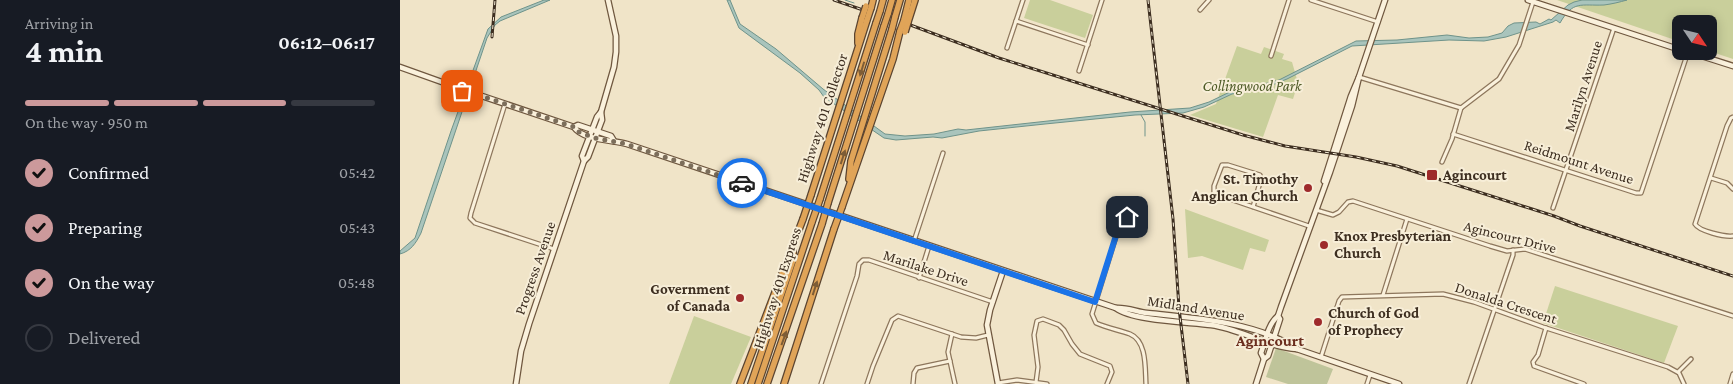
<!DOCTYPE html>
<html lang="en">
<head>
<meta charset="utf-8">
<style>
  :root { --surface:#171b24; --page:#242831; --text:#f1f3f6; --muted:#9ea1a6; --line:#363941; --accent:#cc999b }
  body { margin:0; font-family:"Crimson Pro",serif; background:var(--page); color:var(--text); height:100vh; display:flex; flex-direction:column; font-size:19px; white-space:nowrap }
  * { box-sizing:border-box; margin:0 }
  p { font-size:16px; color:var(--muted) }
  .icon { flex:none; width:28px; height:28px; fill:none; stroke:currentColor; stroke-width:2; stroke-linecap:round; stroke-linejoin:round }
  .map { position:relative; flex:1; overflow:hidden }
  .side { display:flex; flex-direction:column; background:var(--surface); width:400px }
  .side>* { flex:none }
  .needle { width:32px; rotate:125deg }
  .tools { position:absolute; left:1272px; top:15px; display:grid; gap:10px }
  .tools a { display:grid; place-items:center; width:45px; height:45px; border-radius:8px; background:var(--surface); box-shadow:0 2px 12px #0003; font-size:25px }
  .pin { position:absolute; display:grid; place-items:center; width:42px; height:42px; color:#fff; margin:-21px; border-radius:10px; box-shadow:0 2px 8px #0006 }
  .courier { position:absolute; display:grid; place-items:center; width:50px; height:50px; margin:-25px; border:4px solid #1a73e8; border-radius:50%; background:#fff; color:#222; box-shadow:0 1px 6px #0007 }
  .summary em { font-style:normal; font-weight:700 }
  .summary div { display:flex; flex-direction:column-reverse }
  .summary { display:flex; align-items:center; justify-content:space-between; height:85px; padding:0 25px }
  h1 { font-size:32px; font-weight:700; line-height:38px }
  .bar { display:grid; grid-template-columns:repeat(4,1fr); gap:8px 5px; align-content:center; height:60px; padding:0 25px }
  .bar i { height:6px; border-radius:4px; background:var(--line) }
  .bar .selected { background:var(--accent) }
  .bar p { grid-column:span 4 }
  ol { padding:0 25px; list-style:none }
  li { display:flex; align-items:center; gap:15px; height:55px }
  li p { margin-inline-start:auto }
  li .icon { padding:5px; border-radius:50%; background:var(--accent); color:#111; stroke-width:4 }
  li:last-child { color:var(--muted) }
  li i { width:28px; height:28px; border:2px solid var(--line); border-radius:50% }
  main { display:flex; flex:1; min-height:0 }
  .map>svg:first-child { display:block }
  .green { fill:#c9cf9b }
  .cemetery { fill:#bfc49a }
  .water { fill:#a9c4bc; stroke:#6f938a }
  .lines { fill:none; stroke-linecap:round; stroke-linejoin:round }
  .stream { stroke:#6f938a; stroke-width:1 }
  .street-casing { stroke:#8d765c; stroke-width:5.5 }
  .secondary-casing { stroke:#6f573f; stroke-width:7 }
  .highway-casing { stroke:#5b4430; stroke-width:8 }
  .street { stroke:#faf1dc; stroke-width:3 }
  .secondary { stroke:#faf1dc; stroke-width:4.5 }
  .highway { stroke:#e0a458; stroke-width:5.5 }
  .rail-casing { stroke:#3d2e20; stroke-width:3 }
  .rail { stroke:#f7eed8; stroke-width:1; stroke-dasharray:4; stroke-linecap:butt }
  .highway-bridge-casing { stroke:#5b4430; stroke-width:8; stroke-linecap:butt }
  .highway-bridge { stroke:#e0a458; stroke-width:5.5 }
  .oneway { fill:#7e5d36 }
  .done { stroke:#7c6e5b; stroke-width:5; stroke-dasharray:0 9 }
  .route { stroke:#1a73e8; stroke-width:6 }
  .poi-dot { fill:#9e2a2b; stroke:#f7eed8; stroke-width:2 }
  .labels { text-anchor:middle; stroke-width:4; stroke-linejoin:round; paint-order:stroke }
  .park-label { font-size:15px; font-style:italic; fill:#4d5a26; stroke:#f7eed8 }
  .street-label { font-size:15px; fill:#3d2e20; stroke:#f7eed8 }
  .poi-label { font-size:15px; font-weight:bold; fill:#3d2e20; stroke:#f7eed8; text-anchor:start }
  .neighbourhood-label { font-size:16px; font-weight:bold; fill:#6b2e1e; stroke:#f7eed8 }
</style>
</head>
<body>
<main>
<section class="side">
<div class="summary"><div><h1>4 min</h1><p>Arriving in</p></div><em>06:12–06:17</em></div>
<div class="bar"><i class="selected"></i><i class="selected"></i><i class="selected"></i><i></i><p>On the way · 950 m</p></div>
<ol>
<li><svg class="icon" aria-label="check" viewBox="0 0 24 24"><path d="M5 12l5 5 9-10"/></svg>Confirmed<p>05:42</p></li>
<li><svg class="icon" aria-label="check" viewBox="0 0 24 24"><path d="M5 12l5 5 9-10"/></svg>Preparing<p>05:43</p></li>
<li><svg class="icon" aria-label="check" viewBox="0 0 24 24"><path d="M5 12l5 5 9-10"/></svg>On the way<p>05:48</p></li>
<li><i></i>Delivered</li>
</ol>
</section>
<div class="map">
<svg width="1333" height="384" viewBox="0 0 1333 384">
  <rect width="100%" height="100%" fill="#f0e4c8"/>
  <g class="green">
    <path d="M630,0H650L693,15L685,38L624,18Z"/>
    <path d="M1157,0H1333V59L1309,51V24H1281V42Z"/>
    <path d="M837,46L861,54L864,47L884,54L882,59L892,62L898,83L893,99L878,95L863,137L790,115L816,104Z"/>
    <path d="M785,209L869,240L865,252L850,248L843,270L802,256L788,258Z"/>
    <path d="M1155,286L1278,326L1264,363L1143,323Z"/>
    <path d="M294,316L351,337L331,384H269Z"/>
  </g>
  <path class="cemetery" d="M876,348L933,369L927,384H888L866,377Z"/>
  <g class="water">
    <path d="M144,0H150L100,21L95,25L87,38L21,233C16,243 11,251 0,254V251L15,238L51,131L88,29L101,17Z"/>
    <path d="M327,0H330L340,24L376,49L423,89L485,134L505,136L534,134L558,129L566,130L730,112L790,108L809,102L834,90L864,84L879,80L956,41L997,40L1047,35L1069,38L1088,37L1102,33L1108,26L1114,23L1136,22L1140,24L1149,19L1151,20L1168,5L1174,2L1182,0H1227C1220,2 1212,4 1204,5C1181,6 1173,0 1160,23L1156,20L1153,22L1106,37L1084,41L1049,40L952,46L887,79L867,87L832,94L804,107L783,113L735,115L645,124L579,131L542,138L533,137L496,140L484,138L424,97L419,90L400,73L339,28Z"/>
  </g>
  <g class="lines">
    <g class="stream">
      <path d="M445,0L454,3"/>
      <path d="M741,115L745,122V136"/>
    </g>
    <g class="street-casing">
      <g id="street">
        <path d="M911,0L978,22"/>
        <path d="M800,10L809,0"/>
        <path d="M616,21L688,45"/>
        <path d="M607,48L623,0"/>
        <path d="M871,56L889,0"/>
        <path d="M679,71L702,0"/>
        <path d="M959,77L1061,108"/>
        <path d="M105,104L71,213L70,218L75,223L154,249"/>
        <path d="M1061,108L1099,79L1119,45L1133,2"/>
        <path d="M1333,117L1331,118L1327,126L1295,224C1299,231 1324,237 1333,236"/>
        <path d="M1053,134L1236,193H1241L1288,52"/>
        <path d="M1042,162L1052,139L1061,108"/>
        <path d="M1311,178L1327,183L1333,189"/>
        <path d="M853,207L861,179L860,175L828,165H822L814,186V192L818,195L909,226"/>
        <path d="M1153,208L1214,28"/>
        <path d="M916,210L933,215L939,212L948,202L953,201L1090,246L1107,251L1125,249L1333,316"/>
        <path d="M730,214L719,227L692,314L696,323C707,328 719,330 730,334C747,341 745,368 746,384"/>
        <path d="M514,241L543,153"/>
        <path d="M519,278L529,246"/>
        <path d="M983,295L1007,219"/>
        <path d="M1146,328L1138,355L1133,362L1134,366L1184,384"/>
        <path d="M552,334L548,352L555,384"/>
        <path d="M921,357L939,301L942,297L1043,294L1074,302L1143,327L1268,367L1279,373L1284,384"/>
        <path d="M1278,372L1291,359"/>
        <path d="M636,382L638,367L634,335L637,321L643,319L659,325L664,330L672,344L680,354L710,366L712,372L707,384"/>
        <path d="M598,383L617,380L647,384"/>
        <path d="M421,384L457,276L459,264L463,260H469L593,302"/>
        <path d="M467,384L473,366L492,320L498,316L561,337L576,338L588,335"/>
        <path d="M513,384L514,373L517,368L550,361"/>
        <path d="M967,384L970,375"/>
        <path d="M1069,384L1113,255V250"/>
        <path d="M1330,384L1333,374"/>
      </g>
    </g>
    <g class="secondary-casing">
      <g id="secondary">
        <path d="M1128,0L1281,50"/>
        <path d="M1286,51L1333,66"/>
        <path d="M0,67L53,86L54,89L61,91L64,90"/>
        <path d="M53,86L56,85L64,90L174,127L178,125L211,136L214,141"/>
        <path d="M174,127C182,140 213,140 227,144L716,308C732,321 790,322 811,325C841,329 867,347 897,349"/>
        <path d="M184,161L182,156L197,117L201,112L214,67L216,52V36L208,0"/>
        <path d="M924,181L951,96L959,77L985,0"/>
        <path d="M716,308C727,307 737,312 747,313C795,318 856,322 897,349L999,384"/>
        <path d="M864,359L861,353C865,342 868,324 878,316"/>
        <path d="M116,384L121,351L129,324L184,161L188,157L202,120L201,112"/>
        <path d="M598,384L587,325L590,310L603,271"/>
        <path d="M856,384L864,359L868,356L880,319L878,316L881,307L930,172L952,106L959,77"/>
      </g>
    </g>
    <g class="highway-casing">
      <g id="highway">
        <path d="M471,8L473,0"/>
        <path d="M480,11L483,0"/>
        <path d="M488,14L492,0"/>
        <path d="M495,17L500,0"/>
        <path d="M504,20L509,0"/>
        <path d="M508,22L515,0"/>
        <path d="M458,43V34L462,18"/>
        <path d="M449,179L451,161L492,29"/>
        <path d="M411,195L467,20"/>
        <path d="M420,199L476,23"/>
        <path d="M428,203L484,26"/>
        <path d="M442,207L493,59L500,31"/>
        <path d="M340,384L403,219"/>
        <path d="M351,384L393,260V251"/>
        <path d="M358,384L412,222"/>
        <path d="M367,384L422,224"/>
        <path d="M384,384L434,229"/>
      </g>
    </g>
    <use href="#street" class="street"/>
    <use href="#secondary" class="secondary"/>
    <use href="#highway" class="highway"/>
    <g class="rail-casing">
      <g id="rail">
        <path d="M434,0L463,10"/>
        <path d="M748,0L773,219L779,308L788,384"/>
        <path d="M505,23L599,58L843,135L885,146L956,157L997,166L1154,216L1180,226L1333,276"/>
        <path d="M92,37L95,0"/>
      </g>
    </g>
    <use href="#rail" class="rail"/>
    <g class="highway-bridge-casing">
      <g id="highway-bridge">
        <path d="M462,18L466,6"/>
        <path d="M467,20L471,8"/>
        <path d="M476,23L480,11"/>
        <path d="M484,26L488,14"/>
        <path d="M492,29L495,17"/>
        <path d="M500,31L504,20"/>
        <path d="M505,32L508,22"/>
        <path d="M403,219L411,195"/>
        <path d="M412,222L420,199"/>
        <path d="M422,224L428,203"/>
        <path d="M434,229L442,207"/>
      </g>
    </g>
    <use href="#highway-bridge" class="highway-bridge"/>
  </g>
  <defs><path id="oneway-solid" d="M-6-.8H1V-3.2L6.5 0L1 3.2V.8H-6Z" transform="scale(1.25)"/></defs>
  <g class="oneway">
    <use href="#oneway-solid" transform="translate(462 69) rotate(107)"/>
    <use href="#oneway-solid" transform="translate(443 157) rotate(-72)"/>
    <use href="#oneway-solid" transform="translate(415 288) rotate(-72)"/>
    <use href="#oneway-solid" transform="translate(384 338) rotate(-70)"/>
  </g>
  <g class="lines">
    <path class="done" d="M62,91L64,90L174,127L176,131L195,138L226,144L342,183"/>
    <path class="route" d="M342,183L695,302L719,226L727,217"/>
  </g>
  <g class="poi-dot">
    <rect x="1026" y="169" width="12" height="12" rx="2.5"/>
    <circle cx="908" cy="188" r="5"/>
    <circle cx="924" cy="245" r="5"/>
    <circle cx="340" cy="298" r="5"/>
    <circle cx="918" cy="322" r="5"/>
  </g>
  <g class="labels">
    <g class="park-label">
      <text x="852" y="91">Collingwood Park</text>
    </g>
    <g class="street-label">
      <text transform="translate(1183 86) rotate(-72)" y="5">Marilyn Avenue</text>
      <text transform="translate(422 118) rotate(-72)" y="5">Highway 401 Collector</text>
      <text transform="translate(1179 162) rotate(18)" y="5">Reidmount Avenue</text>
      <text transform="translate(1110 237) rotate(14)" y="5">Agincourt Drive</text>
      <text transform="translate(135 268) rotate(-71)" y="5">Progress Avenue</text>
      <text transform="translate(526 268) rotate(18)" y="5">Marilake Drive</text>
      <text transform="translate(377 288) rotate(-72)" y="5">Highway 401 Express</text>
      <text transform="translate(1106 303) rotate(18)" y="5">Donalda Crescent</text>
      <text transform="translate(796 308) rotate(9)" y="5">Midland Avenue</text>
    </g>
    <g class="poi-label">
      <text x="1043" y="180">Agincourt</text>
      <text x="898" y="184" text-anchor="end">St. Timothy<tspan x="898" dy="17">Anglican Church</tspan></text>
      <text x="934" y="241">Knox Presbyterian<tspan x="934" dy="17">Church</tspan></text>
      <text x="330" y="294" text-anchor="end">Government<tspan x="330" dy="17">of Canada</tspan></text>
      <text x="928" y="318">Church of God<tspan x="928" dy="17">of Prophecy</tspan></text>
    </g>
    <g class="neighbourhood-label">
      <text x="870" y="346">Agincourt</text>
    </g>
  </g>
</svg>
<div class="tools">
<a><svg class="needle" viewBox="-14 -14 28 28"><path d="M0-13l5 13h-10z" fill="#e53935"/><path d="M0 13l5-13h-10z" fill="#9ea1a6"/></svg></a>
</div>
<div class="pin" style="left:62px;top:91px;background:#ea580c"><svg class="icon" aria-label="bag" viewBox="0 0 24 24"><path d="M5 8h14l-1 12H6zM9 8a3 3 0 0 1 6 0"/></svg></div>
<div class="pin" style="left:727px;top:217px;background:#1f2937"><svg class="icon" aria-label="home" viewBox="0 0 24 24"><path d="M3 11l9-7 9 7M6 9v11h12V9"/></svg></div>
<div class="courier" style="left:342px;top:183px"><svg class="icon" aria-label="car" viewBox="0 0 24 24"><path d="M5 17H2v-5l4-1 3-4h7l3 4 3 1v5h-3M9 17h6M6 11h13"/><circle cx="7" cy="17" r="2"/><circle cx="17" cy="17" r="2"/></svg></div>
</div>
</main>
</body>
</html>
